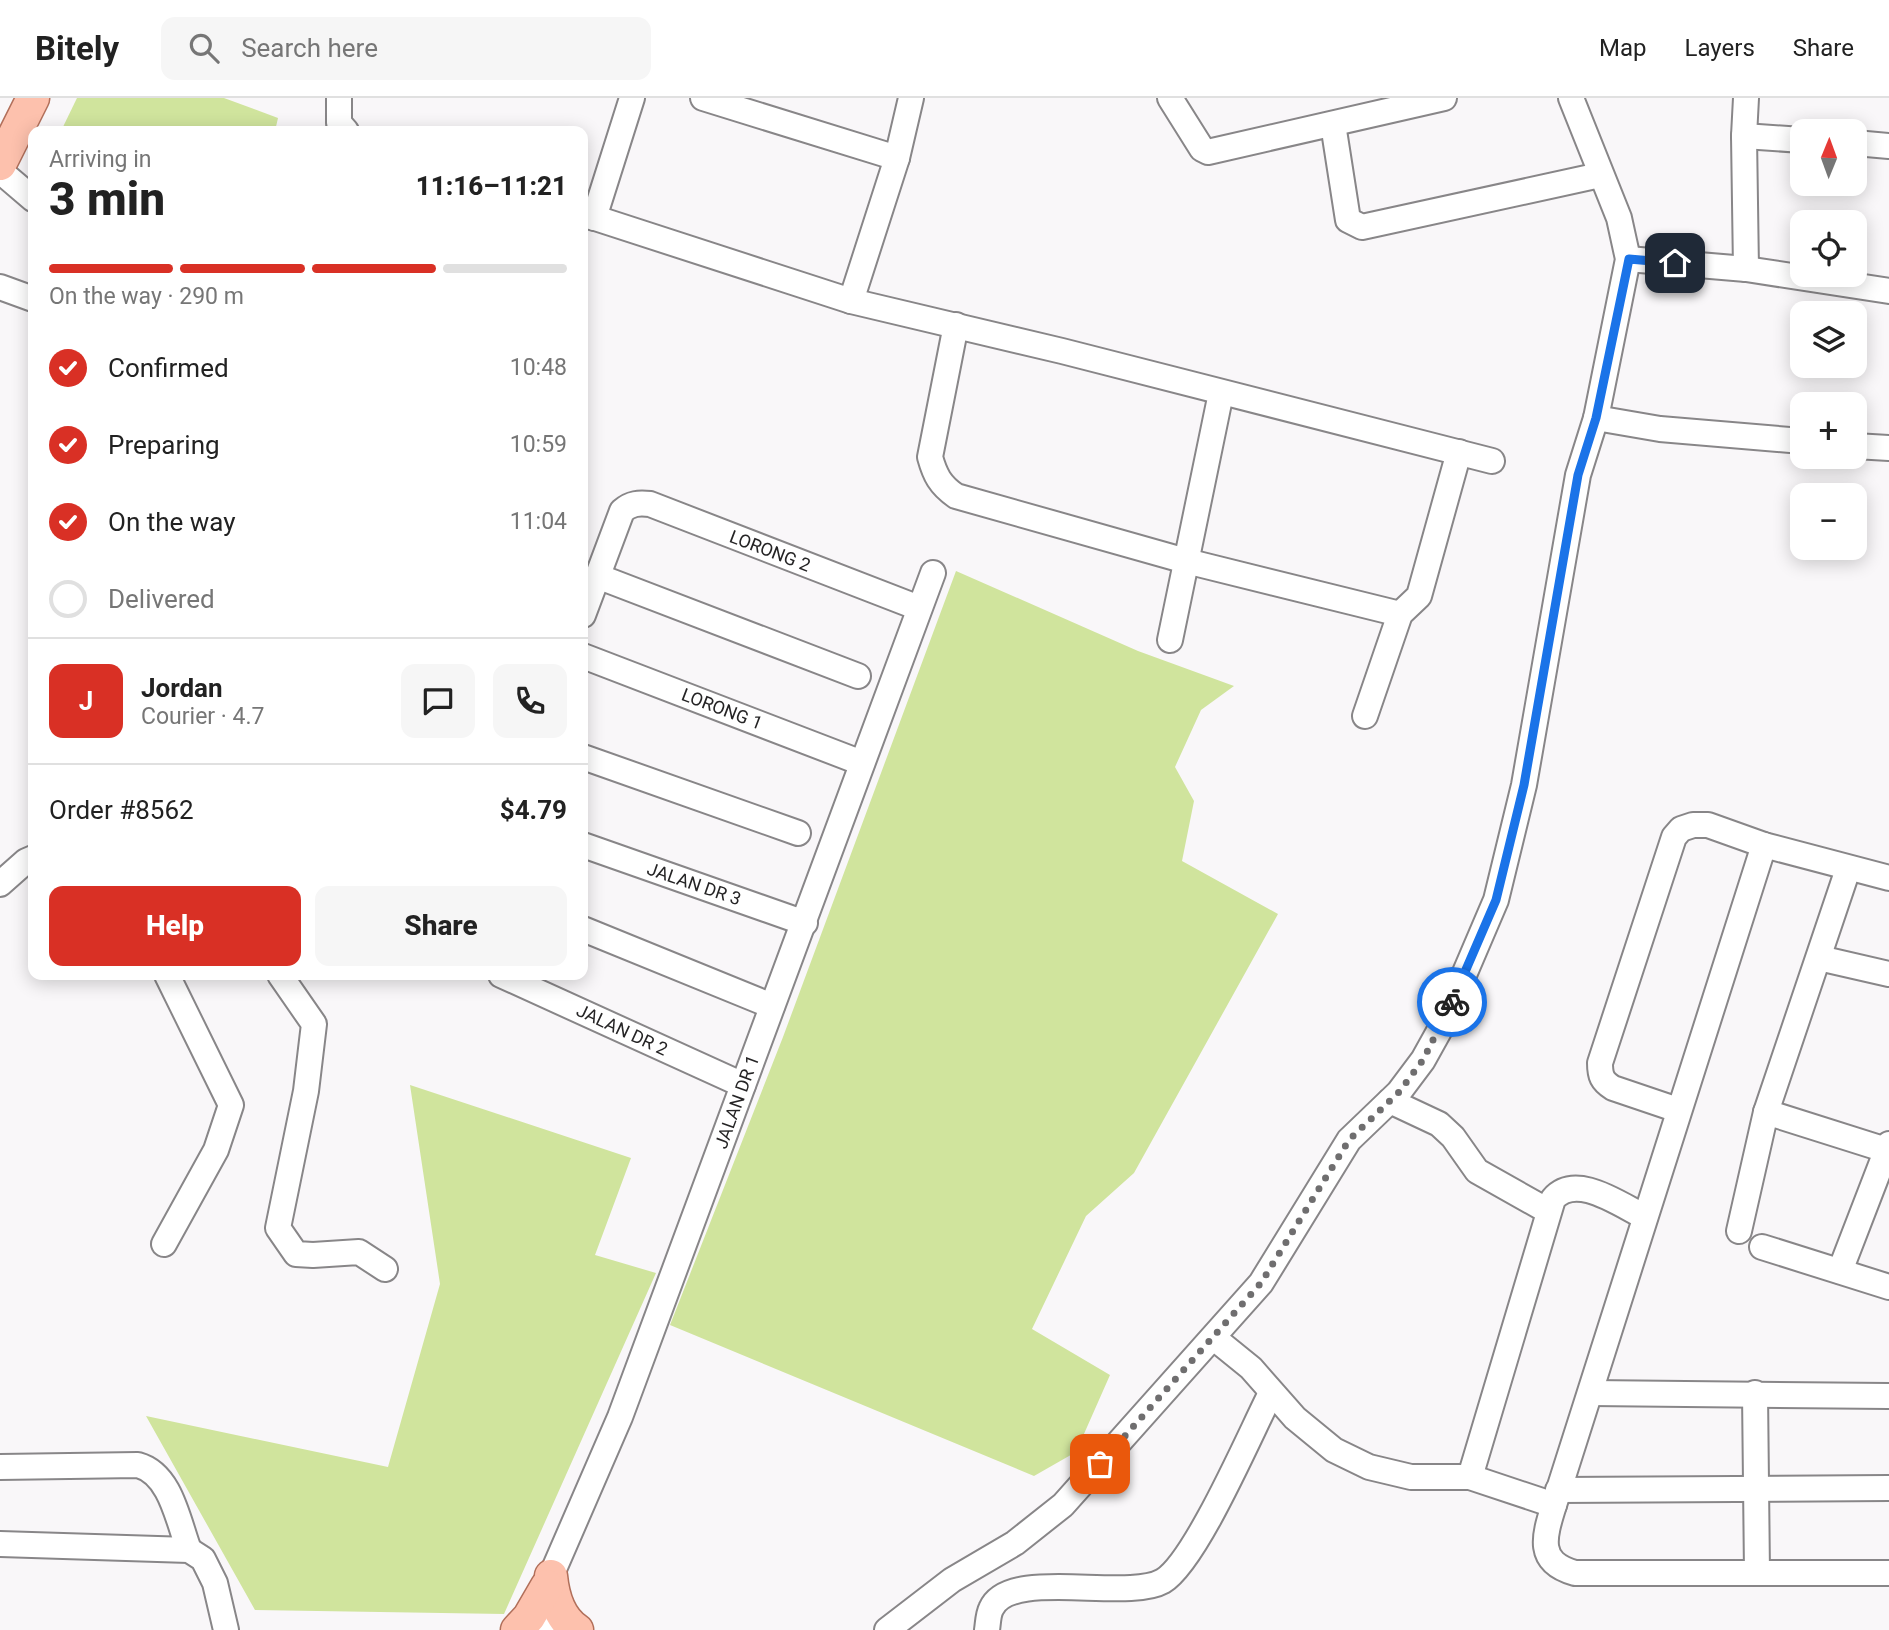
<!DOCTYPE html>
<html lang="en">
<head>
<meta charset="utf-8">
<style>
  :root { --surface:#fff; --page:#f6f6f6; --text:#222; --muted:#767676; --line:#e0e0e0; --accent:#d93025 }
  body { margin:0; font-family:Roboto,sans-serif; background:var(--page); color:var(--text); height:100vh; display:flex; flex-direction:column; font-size:26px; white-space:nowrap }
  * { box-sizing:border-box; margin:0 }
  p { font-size:23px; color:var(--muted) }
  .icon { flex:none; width:38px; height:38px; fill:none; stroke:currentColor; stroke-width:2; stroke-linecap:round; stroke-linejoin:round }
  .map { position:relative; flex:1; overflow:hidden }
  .sheet { position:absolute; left:28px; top:28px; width:560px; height:854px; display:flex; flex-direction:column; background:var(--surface); border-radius:14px; box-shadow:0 4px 18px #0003 }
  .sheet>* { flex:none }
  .needle { width:46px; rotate:1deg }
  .fabs { position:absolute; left:1790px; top:21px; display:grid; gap:14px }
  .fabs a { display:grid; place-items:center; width:77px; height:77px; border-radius:14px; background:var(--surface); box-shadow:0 4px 18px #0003; font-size:35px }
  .pin { position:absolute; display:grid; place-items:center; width:60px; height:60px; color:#fff; margin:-30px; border-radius:14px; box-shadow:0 4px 10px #0006 }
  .courier { position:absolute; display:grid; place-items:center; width:70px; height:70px; margin:-35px; border:5px solid #1a73e8; border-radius:50%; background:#fff; color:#222; box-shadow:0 2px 9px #0007 }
  .overview em { font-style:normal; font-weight:800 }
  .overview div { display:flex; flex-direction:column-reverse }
  .overview { display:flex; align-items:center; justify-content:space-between; height:119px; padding:0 21px }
  h1 { font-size:46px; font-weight:800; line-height:52px }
  .bar { display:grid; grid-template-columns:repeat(4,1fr); gap:10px 7px; align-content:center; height:84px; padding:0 21px }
  .bar i { height:9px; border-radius:5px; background:var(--line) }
  .bar .active { background:var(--accent) }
  .bar p { grid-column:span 4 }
  .line { display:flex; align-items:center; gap:18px; padding:0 21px; border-top:2px solid var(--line) }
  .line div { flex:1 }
  .round { display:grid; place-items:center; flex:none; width:74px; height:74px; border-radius:14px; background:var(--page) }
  ol { padding:0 21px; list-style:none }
  li { display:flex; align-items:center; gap:21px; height:77px }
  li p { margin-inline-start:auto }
  li .icon { padding:7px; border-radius:50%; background:var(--accent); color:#fff; stroke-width:4 }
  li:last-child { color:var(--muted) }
  li i { width:38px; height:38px; border:4px solid var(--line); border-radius:50% }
  .primary-button { display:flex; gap:14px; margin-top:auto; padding:14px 21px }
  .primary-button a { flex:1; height:80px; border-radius:14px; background:var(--accent); color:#fff; font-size:28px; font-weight:800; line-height:80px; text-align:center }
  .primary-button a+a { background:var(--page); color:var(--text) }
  header { display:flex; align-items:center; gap:42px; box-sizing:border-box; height:98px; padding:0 35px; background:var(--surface); border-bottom:2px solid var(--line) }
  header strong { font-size:33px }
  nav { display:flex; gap:38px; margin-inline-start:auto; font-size:24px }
  .search { width:490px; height:63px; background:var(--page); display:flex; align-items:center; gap:18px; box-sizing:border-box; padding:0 24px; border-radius:14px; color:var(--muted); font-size:26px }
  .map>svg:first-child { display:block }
  .green { fill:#d0e49d }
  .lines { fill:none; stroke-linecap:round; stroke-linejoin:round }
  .minor-casing { stroke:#888688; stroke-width:28 }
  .major-casing { stroke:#b16f5a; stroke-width:35 }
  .minor { stroke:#fff; stroke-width:24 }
  .major { stroke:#fdc1ad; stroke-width:32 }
  .done { stroke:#6f6e6f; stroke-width:7; stroke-dasharray:0 12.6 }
  .route { stroke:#1a73e8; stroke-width:9 }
  .labels { text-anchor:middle; stroke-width:7; stroke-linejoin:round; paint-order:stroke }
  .street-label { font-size:18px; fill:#252425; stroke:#fff }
</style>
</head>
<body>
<header>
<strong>Bitely</strong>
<div class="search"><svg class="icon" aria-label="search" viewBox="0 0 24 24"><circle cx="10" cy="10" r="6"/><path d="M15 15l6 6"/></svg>Search here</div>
<nav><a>Map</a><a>Layers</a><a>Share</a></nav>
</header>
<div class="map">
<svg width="1889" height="1532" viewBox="0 0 1889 1532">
  <rect width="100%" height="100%" fill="#f9f7f9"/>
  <g class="green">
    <path d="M77,0H224L278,20L275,33H61Z"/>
    <path d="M956,473L1138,553L1234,588L1201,612L1175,669L1194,703L1182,763L1278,816L1134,1075L1086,1118L1032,1231L1110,1277L1076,1354L1034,1378L670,1227L783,939Z"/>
    <path d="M410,987L631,1060L595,1157L656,1175L504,1516L255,1512L146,1318L388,1369L440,1186Z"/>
  </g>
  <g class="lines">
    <g class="minor-casing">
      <g id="minor">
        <path d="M339,0V25L346,33"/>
        <path d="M703,0L897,60"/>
        <path d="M1170,0L1202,51L1208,54L1444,0"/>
        <path d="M1333,26L1348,122L1362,129L1600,77"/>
        <path d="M1744,38L1802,42"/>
        <path d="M1855,45L1889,48"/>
        <path d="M0,73L33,101"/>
        <path d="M583,116L851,203L1062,253L1492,363"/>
        <path d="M594,120L632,0"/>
        <path d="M1628,161L1746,171L1889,193"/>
        <path d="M1746,171L1744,38L1746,0"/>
        <path d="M0,189L33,201"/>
        <path d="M851,203L897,60L911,0"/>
        <path d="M956,227L930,359C935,377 940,387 956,398L1186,463L1400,516"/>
        <path d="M1596,320L1660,331L1802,343"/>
        <path d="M1855,348L1889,350"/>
        <path d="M597,478L858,578"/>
        <path d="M583,517L622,413C631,405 639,405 650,406L919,510"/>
        <path d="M1170,542L1221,295"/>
        <path d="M583,558L862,665"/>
        <path d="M1365,618L1400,516L1419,498L1459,354"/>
        <path d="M583,659L798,735"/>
        <path d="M583,747L805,825"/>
        <path d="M1764,747L1554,1407C1544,1439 1536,1464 1575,1475H1889"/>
        <path d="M0,786L26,763L33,760"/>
        <path d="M583,831L772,908"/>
        <path d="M1819,860L1889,876"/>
        <path d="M280,877L314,926L306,993L278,1130L296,1156L313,1157L359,1154L385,1171"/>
        <path d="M501,877L743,987"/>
        <path d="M1390,1003L1439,1026L1453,1039L1477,1073L1548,1113"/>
        <path d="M1678,1012L1613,990C1602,983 1600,978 1600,965L1674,739L1681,731L1693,727H1708L1764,747L1889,780"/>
        <path d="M1766,1014L1886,1052"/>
        <path d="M1739,1133L1766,1014L1848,771"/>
        <path d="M164,1146L216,1052L231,1007L167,877"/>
        <path d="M1762,1149L1889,1189"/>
        <path d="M1840,1173L1889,1046"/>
        <path d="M1214,1240L1251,1270L1295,1320L1334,1352L1369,1369L1411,1379H1470L1554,1407"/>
        <path d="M1591,1295L1889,1298"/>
        <path d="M1755,1295L1757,1475"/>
        <path d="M0,1369L138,1367C171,1376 178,1423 189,1452"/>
        <path d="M1470,1379L1553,1101C1576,1074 1620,1107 1645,1119"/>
        <path d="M1558,1392L1889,1390"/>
        <path d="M0,1446L189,1452L203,1461L215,1485L226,1532"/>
        <path d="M543,1532L551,1478L620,1319L933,475"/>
        <path d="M887,1532L952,1482L1015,1445L1063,1407L1261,1185L1349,1042L1399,994L1423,962L1443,926L1496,802L1524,687L1578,377L1596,320L1628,161L1619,120L1571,0"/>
        <path d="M987,1532C988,1526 988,1517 991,1511C1009,1469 1126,1504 1163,1483C1196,1463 1251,1334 1271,1295"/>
      </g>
    </g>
    <g class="major-casing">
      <g id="major">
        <path d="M0,66L33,0"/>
        <path d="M551,1478C553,1498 559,1520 577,1532"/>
        <path d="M517,1532L529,1519L547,1488"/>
      </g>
    </g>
    <use href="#minor" class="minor"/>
    <use href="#major" class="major"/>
  </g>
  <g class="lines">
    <path class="done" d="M1100,1366L1261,1185L1349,1042L1399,994L1423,962L1452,904"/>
    <path class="route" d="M1452,904L1496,802L1524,687L1578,377L1596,320L1629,161L1675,165"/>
  </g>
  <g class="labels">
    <g class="street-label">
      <text transform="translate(770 453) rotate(21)" y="6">LORONG 2</text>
      <text transform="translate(722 611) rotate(21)" y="6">LORONG 1</text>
      <text transform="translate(694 786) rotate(19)" y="6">JALAN DR 3</text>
      <text transform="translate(622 932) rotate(25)" y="6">JALAN DR 2</text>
      <text transform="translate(737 1004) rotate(-70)" y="6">JALAN DR 1</text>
    </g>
  </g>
</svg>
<div class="fabs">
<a><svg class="needle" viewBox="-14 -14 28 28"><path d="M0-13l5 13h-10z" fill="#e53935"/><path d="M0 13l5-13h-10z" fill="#767676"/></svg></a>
<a><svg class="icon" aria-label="locate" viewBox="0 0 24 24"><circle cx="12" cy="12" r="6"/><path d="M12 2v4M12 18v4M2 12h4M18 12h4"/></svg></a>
<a><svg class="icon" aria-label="layers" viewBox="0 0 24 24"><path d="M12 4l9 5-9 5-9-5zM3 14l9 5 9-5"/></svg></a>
<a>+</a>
<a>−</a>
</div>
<div class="pin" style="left:1100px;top:1366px;background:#ea580c"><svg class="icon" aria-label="bag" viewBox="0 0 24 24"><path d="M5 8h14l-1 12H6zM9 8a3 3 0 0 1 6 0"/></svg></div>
<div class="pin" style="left:1675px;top:165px;background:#1f2937"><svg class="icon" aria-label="home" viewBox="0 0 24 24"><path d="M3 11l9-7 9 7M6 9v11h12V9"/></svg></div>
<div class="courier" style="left:1452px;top:904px"><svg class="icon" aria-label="bike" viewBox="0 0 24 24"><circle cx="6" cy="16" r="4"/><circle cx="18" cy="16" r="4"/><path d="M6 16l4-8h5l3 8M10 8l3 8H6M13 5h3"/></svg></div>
<section class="sheet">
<div class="overview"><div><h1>3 min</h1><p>Arriving in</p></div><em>11:16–11:21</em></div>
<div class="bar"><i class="active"></i><i class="active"></i><i class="active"></i><i></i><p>On the way · 290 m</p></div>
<ol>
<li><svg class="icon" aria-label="check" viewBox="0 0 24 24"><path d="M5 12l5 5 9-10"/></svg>Confirmed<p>10:48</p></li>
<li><svg class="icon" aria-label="check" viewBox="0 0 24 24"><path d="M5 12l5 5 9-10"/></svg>Preparing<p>10:59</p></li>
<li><svg class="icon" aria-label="check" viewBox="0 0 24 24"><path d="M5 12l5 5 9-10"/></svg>On the way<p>11:04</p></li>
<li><i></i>Delivered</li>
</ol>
<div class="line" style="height:126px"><b class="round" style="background:var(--accent);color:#fff">J</b><div><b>Jordan</b><p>Courier · 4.7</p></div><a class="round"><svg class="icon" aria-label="chat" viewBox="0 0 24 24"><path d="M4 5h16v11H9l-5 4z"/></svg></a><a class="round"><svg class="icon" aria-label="phone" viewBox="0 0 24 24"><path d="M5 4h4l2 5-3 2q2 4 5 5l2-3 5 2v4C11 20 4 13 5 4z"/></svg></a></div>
<div class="line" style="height:91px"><div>Order #8562</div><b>$4.79</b></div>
<div class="primary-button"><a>Help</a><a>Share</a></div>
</section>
</div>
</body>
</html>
